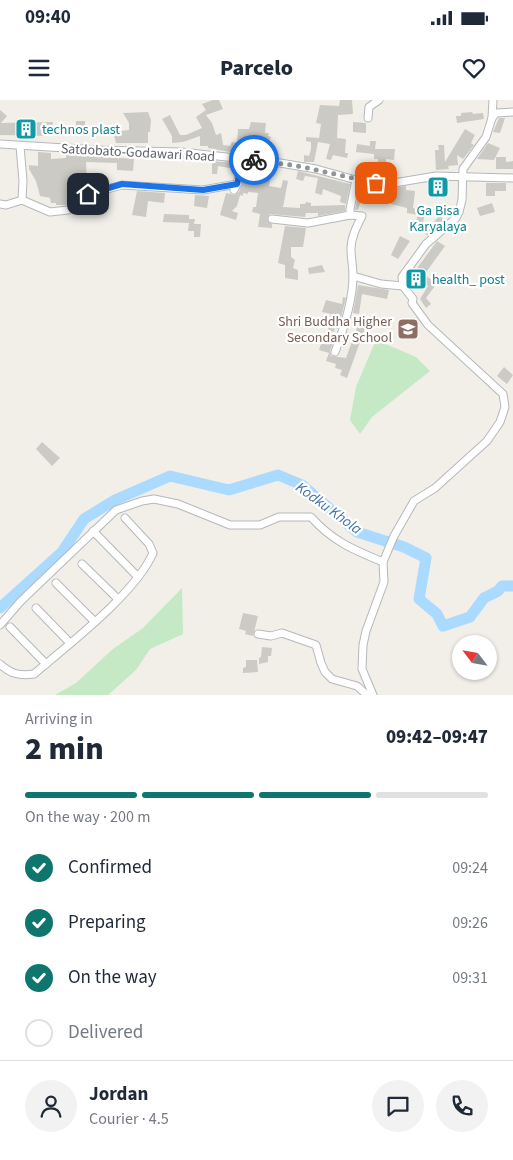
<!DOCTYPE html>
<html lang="en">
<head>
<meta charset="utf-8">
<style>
  :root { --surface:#fff; --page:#f2f2f3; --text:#1f2937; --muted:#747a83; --line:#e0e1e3; --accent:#0f766e }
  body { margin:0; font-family:"Source Sans 3",sans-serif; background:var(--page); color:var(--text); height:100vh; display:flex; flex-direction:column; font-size:19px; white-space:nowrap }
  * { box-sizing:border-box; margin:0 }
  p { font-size:16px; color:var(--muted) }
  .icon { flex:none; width:28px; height:28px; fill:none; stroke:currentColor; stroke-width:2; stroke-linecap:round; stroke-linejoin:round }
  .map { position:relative; height:595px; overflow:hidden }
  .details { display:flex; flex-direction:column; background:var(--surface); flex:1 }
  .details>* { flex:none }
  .needle { width:32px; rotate:301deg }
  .buttons { position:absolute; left:452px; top:535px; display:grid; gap:10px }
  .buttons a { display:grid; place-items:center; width:45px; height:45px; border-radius:50%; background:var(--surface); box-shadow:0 1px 4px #0004; font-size:25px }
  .pin { position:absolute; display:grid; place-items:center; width:42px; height:42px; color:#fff; margin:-21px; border-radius:10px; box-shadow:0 2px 8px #0006 }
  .courier { position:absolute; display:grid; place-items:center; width:50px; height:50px; margin:-25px; border:4px solid #1a73e8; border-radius:50%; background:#fff; color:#222; box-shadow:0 1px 6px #0007 }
  .summary em { font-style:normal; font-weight:800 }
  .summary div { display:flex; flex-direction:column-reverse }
  .summary { display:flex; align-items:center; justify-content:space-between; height:85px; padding:0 25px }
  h1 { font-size:32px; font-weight:800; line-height:38px }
  .bar { display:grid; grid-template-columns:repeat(4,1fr); gap:8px 5px; align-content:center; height:60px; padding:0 25px }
  .bar i { height:6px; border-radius:4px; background:var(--line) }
  .bar .selected { background:var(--accent) }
  .bar p { grid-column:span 4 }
  .line { display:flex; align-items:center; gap:12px; padding:0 25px; border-top:1px solid var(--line) }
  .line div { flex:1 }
  .round { display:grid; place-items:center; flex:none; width:52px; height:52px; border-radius:26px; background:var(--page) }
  ol { padding:0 25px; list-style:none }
  li { display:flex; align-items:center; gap:15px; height:55px }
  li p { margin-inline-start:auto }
  li .icon { padding:5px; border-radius:50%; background:var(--accent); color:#fff; stroke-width:4 }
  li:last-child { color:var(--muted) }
  li i { width:28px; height:28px; border:2px solid var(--line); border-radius:50% }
  .status { display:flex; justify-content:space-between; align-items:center; height:35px; padding:0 25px; background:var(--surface); direction:ltr }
  .status svg { height:14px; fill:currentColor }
  header { display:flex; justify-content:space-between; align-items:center; height:65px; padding:0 25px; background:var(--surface); font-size:22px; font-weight:800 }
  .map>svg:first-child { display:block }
  .green { fill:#c5e8c5 }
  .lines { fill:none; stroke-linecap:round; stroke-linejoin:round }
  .river { stroke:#aadaff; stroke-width:11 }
  .building { fill:#cccac5 }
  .minor-casing { stroke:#b5b8bc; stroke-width:9 }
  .minor { stroke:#fff; stroke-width:7 }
  .done { stroke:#929495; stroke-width:5; stroke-dasharray:0 9 }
  .route { stroke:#1a73e8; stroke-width:6 }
  .labels { text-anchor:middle; stroke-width:4.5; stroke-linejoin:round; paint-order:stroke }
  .culture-label { font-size:14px; fill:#0d838f; stroke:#fff; text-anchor:start }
  .street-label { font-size:14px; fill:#5f6368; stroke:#fff }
  .education-label { font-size:14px; fill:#785e54; stroke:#fff; text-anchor:end }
  .water-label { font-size:15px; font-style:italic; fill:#4174aa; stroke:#fff }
</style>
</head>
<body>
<div class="status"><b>09:40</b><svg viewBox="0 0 49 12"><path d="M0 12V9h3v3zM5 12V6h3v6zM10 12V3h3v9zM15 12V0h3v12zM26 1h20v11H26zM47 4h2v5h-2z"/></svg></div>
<header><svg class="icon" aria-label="menu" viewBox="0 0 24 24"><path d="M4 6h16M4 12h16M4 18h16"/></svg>Parcelo<svg class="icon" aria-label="heart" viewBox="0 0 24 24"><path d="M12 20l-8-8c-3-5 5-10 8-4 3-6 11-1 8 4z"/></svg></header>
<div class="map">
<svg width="513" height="595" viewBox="0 0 513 595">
  <rect width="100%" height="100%" fill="#f1efe8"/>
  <g class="green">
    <path d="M376,240L416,257L430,271L372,317L360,334L350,320L356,287Z"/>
    <path d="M182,488L183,534L150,549L136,570L108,595H55L76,583L113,549L143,528Z"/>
  </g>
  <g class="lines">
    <path class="river" d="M0,508L62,452L84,419L115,400L170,376L229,390L278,375L302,385L357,432L404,447L426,458L419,499L437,514L443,526L470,517L484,498L498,491L502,486H513"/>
  </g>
  <g class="building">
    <path d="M213,0H219L223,9L206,15L212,23L216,35L221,33L223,45L230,46L232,42L237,43L238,29H249L251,22L266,23L265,33H269L268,36L271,37L268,44L270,50L266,53L246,54L224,51L208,48V46H200V36L183,42L172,43V36L162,19L170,15L180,35H186L202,28L196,17L206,10L202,4Z"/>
    <path d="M340,0H352L353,14L338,15L337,38L346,39L345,53H348L347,58L333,55L331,60L326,59L330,44L318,42L314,62H304V55L309,56L311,49V42L306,41V37L319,38L321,24L316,23L320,5L339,6Z"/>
    <path d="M0,10L7,16L1,23L53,22L51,36L0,35Z"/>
    <path d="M148,12L151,20L150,32H148V43H116L113,32L129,30V23L123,13Z"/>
    <path d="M472,12L473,14L483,13L484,19L457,23L456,16H461V13Z"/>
    <path d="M499,18H505L500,33L493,32Z"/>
    <rect x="76" y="21" width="9" height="12"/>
    <path d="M353,22L366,23V33L353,32Z"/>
    <path d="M465,29L475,35L471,43L474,45L463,59L457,55L458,65L448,66L449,69L436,70L435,50H439L438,45H444L445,62Z"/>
    <path d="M370,41H376L375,49H395L394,60L386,59V73H378V59H374V54L356,52L357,44L370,46Z"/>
    <path d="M488,43L500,48L494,60L477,59Z"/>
    <path d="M38,52L51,53V59L66,58V54L108,56V57L134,59L133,71L117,70V63L86,62L87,89L76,100L66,105H56V103H51L50,98L40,96L36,81L29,69V65L38,66Z"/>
    <path d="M496,57H506V62L513,61V69H496Z"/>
    <path d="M212,61L236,63L235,69L218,66L217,74H212Z"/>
    <path d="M247,65L264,67L262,74L271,76L269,86L281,88L283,80L288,81L283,107L300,108V104H305L306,102L311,103V106L345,105V111L318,116V113H306L305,117L270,114L267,119L272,124V128L258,127L260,114L252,112L253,107H256L258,93L248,92V94L243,93V96L240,95L237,106L232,111L238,113L236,120L220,115L226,93L235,95L239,92Z"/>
    <path d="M298,71L350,84L346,104L340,102L341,96L323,89L322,95L315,93L318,78L305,76L303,81L296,79Z"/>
    <path d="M486,83H506V91H495V96H486Z"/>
    <path d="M360,86L388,89L406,86V90L415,91L413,108L425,111L423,123L416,121L418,115L407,113V108L391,104V101L379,97V96L368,94L366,104L360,103L358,110H355Z"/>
    <path d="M137,91L165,93L164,103L148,101L146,117L132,115Z"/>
    <path d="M195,95L209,96L207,108L194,106Z"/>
    <path d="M492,103L495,112L480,116L477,108Z"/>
    <path d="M164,114L189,115V119H195L194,124H201L200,137H194V131H188L189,123L163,122Z"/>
    <path d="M439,116L444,120L441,124L428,136L422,131L428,123L431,125Z"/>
    <path d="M285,126L306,128L303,147H291V157L295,160L293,168L298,170V180L285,178V165L278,163Z"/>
    <path d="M400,136L410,141L398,159L391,155Z"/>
    <path d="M437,141L445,146L424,175L437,183L426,198L431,204L426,208L420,199L428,186L418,183L410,187L409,181L410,175H412Z"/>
    <path d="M322,165L325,172L309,174L308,168Z"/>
    <path d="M358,185L389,190L387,199L362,194L359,214L353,213Z"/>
    <path d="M343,197L346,198L338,229L335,228L334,232L328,230L331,214L322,212L326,200L342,204Z"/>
    <path d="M361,217L368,220L347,278L340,275L342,270L335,268L336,264L326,261L329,253L319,250L321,244H324L325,240L333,243L330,251L331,256L346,258Z"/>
    <path d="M504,267L513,275L507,284L497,276Z"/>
    <path d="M42,342L60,358L52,366L36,349Z"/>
    <path d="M243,513L258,516L253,536L245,534L246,531L239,529Z"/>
    <path d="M262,547L272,548L271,556H268V562L259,564V558L261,557Z"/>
    <path d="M246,560H257L258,572L243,573V568L246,567Z"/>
  </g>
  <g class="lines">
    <g class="minor-casing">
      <g id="minor">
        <path d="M368,18L369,7L379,0"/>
        <path d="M492,18L496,13L513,12"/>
        <path d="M0,44L98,50L181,52L280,63L316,69L356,80L388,84L436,76L513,78"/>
        <path d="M20,46L23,81L22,100"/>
        <path d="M234,90L237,84L243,58"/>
        <path d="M0,104L6,105L22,100L50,112L68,110L79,104L89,94L122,85L203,90L237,84"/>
        <path d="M350,115V109L356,80"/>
        <path d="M272,119L308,123L350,115L362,116C357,126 351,137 351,149C351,158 353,167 353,176C353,201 344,228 335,252"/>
        <path d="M353,176L381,184L403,186"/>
        <path d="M93,431L138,477"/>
        <path d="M82,464L118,499"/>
        <path d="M56,483L94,521"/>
        <path d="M36,508L70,543"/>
        <path d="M0,525L21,501L116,410L142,401L154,399L178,404L230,425H260L279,417H311C332,441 354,450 383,462"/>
        <path d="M10,527L46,564"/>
        <path d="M258,534L271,536L282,533L316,545L321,563L325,572L332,579L357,586L367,595"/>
        <path d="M0,564C11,574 19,576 34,574C69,544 135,494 153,453L149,444L125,418"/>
        <path d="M373,595L362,569L363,545L366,531L384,482L383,462L394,436L414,401L435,388L487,341L500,322L505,307L503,294L428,225L412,203L413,199L403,186L402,177L426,144L456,118L459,112L462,100L463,69L486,37L492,18L493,0"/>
      </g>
    </g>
    <use href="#minor" class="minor"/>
  </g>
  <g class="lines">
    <path class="done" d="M254,60L298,66L376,83"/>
    <path class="route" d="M88,94L122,84L203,90L237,84L243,58L254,60"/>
  </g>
  <defs>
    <g id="building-square" transform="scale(1.125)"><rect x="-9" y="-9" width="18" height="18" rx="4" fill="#0f9aa8" stroke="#fff"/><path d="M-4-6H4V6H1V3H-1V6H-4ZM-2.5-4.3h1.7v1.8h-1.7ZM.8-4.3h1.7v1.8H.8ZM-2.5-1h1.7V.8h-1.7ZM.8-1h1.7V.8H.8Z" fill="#fff"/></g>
    <g id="school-square" transform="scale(1.125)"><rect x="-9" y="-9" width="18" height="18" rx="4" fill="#8d6e63" stroke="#fff"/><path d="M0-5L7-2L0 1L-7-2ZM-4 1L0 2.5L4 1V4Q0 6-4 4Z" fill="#fff"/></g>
  </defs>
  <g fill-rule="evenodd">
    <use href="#building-square" x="26" y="29"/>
    <use href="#building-square" x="438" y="87"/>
    <use href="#building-square" x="416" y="179"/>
    <use href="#school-square" x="408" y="229"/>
  </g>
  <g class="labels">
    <g class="culture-label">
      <text x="42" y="34">technos plast</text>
      <text x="438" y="115" text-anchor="middle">Ga Bisa<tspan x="438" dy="16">Karyalaya</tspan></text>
      <text x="432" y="184">health_ post</text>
    </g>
    <g class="street-label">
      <text transform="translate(138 52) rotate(3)" y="5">Satdobato-Godawari Road</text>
    </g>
    <g class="education-label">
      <text x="392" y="226">Shri Buddha Higher<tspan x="392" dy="16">Secondary School</tspan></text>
    </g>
    <g class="water-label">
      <text transform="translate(329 408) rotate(36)" y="5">Kodku Khola</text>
    </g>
  </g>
</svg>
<div class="buttons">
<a><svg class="needle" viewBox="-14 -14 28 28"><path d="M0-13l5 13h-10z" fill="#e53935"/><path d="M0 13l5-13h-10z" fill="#747a83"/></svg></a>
</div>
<div class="pin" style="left:376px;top:83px;background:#ea580c"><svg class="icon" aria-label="bag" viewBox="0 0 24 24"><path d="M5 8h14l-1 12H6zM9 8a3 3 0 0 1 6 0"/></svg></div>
<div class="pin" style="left:88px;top:94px;background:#1f2937"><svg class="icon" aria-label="home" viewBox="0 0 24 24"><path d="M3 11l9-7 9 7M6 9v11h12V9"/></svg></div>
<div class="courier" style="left:254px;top:60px"><svg class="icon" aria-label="bike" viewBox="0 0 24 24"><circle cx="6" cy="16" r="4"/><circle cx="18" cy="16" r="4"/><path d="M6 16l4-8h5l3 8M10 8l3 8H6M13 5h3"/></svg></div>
</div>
<section class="details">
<div class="summary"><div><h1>2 min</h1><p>Arriving in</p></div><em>09:42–09:47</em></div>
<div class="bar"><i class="selected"></i><i class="selected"></i><i class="selected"></i><i></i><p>On the way · 200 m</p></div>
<ol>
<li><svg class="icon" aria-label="check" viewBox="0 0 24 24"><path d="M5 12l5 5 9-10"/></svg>Confirmed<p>09:24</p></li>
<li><svg class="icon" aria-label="check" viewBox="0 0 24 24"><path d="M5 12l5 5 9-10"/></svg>Preparing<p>09:26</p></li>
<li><svg class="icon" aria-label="check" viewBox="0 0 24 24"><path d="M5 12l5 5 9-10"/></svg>On the way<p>09:31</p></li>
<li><i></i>Delivered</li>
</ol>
<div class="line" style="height:90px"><a class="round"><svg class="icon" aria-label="person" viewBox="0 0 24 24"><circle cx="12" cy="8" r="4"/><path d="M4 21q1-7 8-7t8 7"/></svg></a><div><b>Jordan</b><p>Courier · 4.5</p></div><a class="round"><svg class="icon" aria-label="chat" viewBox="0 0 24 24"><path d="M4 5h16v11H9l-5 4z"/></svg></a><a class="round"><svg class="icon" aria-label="phone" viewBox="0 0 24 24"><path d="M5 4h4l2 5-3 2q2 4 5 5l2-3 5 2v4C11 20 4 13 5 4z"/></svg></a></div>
</section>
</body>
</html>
